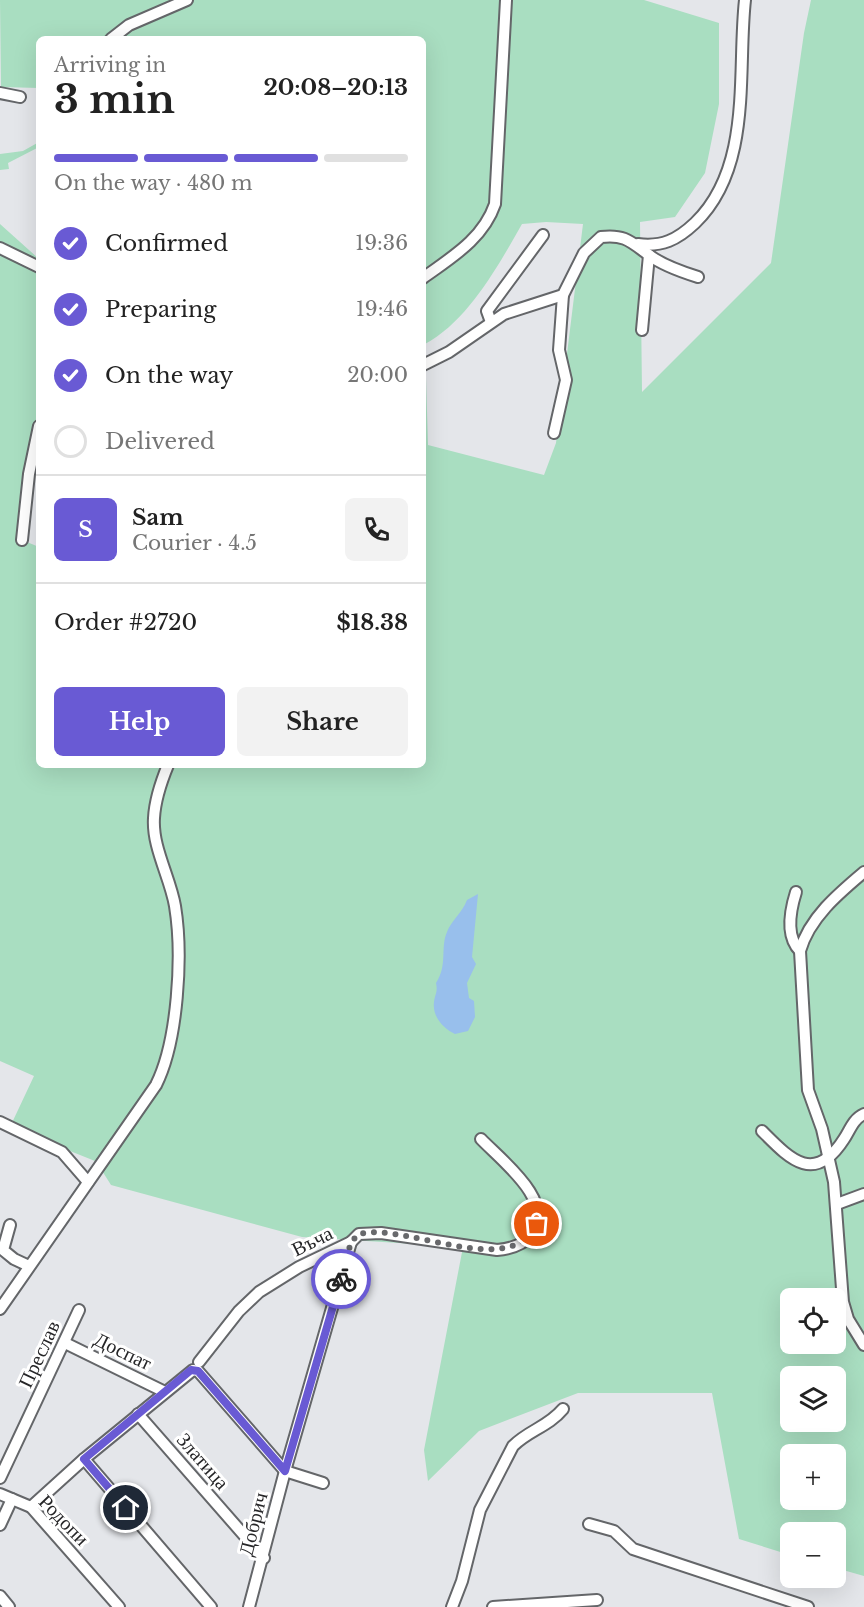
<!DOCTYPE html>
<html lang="en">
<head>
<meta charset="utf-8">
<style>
  :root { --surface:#fff; --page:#f2f2f2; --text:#222; --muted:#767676; --line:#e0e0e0; --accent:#695ad4 }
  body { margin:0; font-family:"Libre Baskerville",serif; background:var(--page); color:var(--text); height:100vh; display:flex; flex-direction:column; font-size:22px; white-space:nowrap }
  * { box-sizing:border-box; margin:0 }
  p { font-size:20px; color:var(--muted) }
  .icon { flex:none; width:33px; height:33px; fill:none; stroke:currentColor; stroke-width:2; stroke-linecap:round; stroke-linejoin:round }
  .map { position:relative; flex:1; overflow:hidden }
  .sheet { position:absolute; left:36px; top:36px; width:390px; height:732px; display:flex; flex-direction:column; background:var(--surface); border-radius:9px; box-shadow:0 6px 24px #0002 }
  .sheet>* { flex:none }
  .controls { position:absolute; left:780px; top:1288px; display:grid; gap:12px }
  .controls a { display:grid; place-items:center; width:66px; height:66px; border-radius:9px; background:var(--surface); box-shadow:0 6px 24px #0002; font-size:30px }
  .pin { position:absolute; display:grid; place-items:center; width:51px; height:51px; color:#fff; margin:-26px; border:3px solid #fff; border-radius:50%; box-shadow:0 2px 6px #0007 }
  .courier { position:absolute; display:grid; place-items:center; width:60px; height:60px; margin:-30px; border:4px solid #695ad4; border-radius:50%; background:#fff; color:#222; box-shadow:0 2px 8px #0007 }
  .summary em { font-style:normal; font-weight:700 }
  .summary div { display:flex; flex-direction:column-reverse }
  .summary { display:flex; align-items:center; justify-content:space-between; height:102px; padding:0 18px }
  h1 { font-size:39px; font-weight:700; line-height:45px }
  .bar { display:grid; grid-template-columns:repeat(4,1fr); gap:9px 6px; align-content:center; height:72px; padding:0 18px }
  .bar i { height:8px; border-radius:4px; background:var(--line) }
  .bar .current { background:var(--accent) }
  .bar p { grid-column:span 4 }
  .line { display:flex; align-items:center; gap:15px; padding:0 18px; border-top:2px solid var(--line) }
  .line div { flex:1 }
  .round { display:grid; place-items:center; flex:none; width:63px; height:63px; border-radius:9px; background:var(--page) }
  ol { padding:0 18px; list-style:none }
  li { display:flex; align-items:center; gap:18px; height:66px }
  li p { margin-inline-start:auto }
  li .icon { padding:6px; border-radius:50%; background:var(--accent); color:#fff; stroke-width:4 }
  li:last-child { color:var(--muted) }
  li i { width:33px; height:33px; border:3px solid var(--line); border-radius:50% }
  .cta { display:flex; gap:12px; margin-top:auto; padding:12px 18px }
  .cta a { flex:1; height:69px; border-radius:9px; background:var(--accent); color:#fff; font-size:24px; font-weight:700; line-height:69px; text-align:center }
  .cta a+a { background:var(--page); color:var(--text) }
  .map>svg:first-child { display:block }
  .green { fill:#a9dec1; fill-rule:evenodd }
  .water { fill:#98bfec }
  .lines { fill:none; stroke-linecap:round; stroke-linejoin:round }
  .minor-casing { stroke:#646669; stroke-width:14 }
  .minor { stroke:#fff; stroke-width:10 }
  .done { stroke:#68696c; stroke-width:6; stroke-dasharray:0 10.8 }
  .route { stroke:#695ad4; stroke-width:8 }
  .labels { text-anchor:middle; stroke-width:6; stroke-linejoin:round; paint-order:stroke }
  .street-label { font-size:20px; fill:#262628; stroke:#fff }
</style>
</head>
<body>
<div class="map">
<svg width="864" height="1607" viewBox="0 0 864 1607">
  <rect width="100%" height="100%" fill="#e4e6ea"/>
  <g class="green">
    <path d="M0,0H644L719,23V104L705,173L675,217L640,222L642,392L771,263L804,33L811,0H864V1576L836,1568V1533H790V1555L739,1539L712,1393H578L479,1431L428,1481L424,1450L463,1247L302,1237L111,1185L99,1166L143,1102L95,1161L10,1127L34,1076L0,1061V224L39,259V421L22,540L39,547V765H423V39H39V88L1,87ZM546,222L583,224L556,443L544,475L428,445L425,344C468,321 498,266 522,224ZM790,1299H836V1344H790ZM790,1377H836V1422H790ZM790,1455H836V1500H790Z"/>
    <path d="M39,142V147L8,163L9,169L0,170V154L23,151Z"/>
  </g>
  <path class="water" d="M478,894L472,957L476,964L467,983L469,998L474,1001L475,1017L468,1031L455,1034C444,1029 432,1017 434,1002C435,994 438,992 436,983C448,965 440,948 447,932C451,921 462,913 467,900Z"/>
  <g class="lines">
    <g class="minor-casing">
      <g id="minor">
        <path d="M111,39L129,25L187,0"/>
        <path d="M0,93L20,97"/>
        <path d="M638,244C662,247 677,240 695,223C753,167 737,72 745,0"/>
        <path d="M0,248L39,267"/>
        <path d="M423,278C452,257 483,239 495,204L506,0"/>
        <path d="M491,322L487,311L543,235"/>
        <path d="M642,330L649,255"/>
        <path d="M423,365L449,352L504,314L563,295L584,253L601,237C625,234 631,242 649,255C662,265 682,272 698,277"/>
        <path d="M554,433L566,380L559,350L563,295"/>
        <path d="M22,540L29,474L39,426"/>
        <path d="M864,872C839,893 809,918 800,951L808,1090L822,1129L834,1182L843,1302L848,1319L864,1345"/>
        <path d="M796,892C790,911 785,936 800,951"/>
        <path d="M0,1122L62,1152L88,1182"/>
        <path d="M762,1131C789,1158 814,1186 844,1139C850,1130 853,1119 864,1114"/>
        <path d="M837,1204L864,1194"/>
        <path d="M10,1225L3,1250L14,1259L29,1266"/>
        <path d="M0,1309L156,1085C178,1041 183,955 175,906C170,877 152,847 154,818C155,799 161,782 168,765"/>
        <path d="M65,1343L165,1392"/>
        <path d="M199,1362L239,1311L259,1292L299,1267L351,1242L359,1234L381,1233L497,1250C510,1249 523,1245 531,1235C558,1203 501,1160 481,1139"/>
        <path d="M138,1414L264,1558"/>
        <path d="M84,1459L211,1607"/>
        <path d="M0,1478L79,1310"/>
        <path d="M0,1494L31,1507L119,1607"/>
        <path d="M31,1507L84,1459L193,1370L198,1371L285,1471L323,1483"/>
        <path d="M589,1524L614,1531L633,1549L808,1607"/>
        <path d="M0,1525L12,1499"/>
        <path d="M0,1596L9,1607"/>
        <path d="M249,1607L285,1471L351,1242"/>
        <path d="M452,1607L462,1581L480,1510L513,1446C529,1430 548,1427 563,1409"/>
        <path d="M493,1607L597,1600"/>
      </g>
    </g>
    <use href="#minor" class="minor"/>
  </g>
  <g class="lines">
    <path class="done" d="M341,1279L351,1242L359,1234C407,1222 510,1281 537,1224"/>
    <path class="route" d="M126,1508L84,1459L191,1370L198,1371L285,1471L341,1279"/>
  </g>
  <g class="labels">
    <g class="street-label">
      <text transform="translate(312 1241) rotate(-26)" y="7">Въча</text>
      <text transform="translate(123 1351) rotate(26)" y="7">Доспат</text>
      <text transform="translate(39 1354) rotate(-65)" y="7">Преслав</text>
      <text transform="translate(203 1461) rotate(49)" y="7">Златица</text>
      <text transform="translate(64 1520) rotate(46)" y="7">Родопи</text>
      <text transform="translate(253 1524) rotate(-76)" y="7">Добрич</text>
    </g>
  </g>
</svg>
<div class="controls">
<a><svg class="icon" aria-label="locate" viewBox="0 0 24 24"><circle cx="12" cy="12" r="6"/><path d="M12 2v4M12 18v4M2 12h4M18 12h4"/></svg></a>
<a><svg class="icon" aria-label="layers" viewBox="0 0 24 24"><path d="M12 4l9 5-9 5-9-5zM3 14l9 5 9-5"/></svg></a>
<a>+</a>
<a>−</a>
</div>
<div class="pin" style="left:537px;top:1224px;background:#ea580c"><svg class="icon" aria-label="bag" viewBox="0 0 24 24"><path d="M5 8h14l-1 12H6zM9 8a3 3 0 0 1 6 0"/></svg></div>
<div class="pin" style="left:126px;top:1508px;background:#1f2937"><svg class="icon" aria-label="home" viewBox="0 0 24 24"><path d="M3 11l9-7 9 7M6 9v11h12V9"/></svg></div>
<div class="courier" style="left:341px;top:1279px"><svg class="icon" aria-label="bike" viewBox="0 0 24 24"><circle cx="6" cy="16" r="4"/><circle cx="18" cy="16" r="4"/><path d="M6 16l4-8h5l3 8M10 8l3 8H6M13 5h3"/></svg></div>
<section class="sheet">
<div class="summary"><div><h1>3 min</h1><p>Arriving in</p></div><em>20:08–20:13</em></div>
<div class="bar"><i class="current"></i><i class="current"></i><i class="current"></i><i></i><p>On the way · 480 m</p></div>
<ol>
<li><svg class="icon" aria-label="check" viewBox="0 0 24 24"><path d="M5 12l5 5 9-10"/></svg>Confirmed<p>19:36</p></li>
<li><svg class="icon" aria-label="check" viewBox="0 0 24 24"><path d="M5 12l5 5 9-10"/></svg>Preparing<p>19:46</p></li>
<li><svg class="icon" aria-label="check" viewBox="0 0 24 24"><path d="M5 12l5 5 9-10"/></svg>On the way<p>20:00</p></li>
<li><i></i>Delivered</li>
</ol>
<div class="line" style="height:108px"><b class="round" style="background:var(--accent);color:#fff">S</b><div><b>Sam</b><p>Courier · 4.5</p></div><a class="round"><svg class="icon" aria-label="phone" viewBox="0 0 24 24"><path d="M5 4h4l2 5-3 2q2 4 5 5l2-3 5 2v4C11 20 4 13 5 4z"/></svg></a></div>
<div class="line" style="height:78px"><div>Order #2720</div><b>$18.38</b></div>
<div class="cta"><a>Help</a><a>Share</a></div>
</section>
</div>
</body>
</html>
